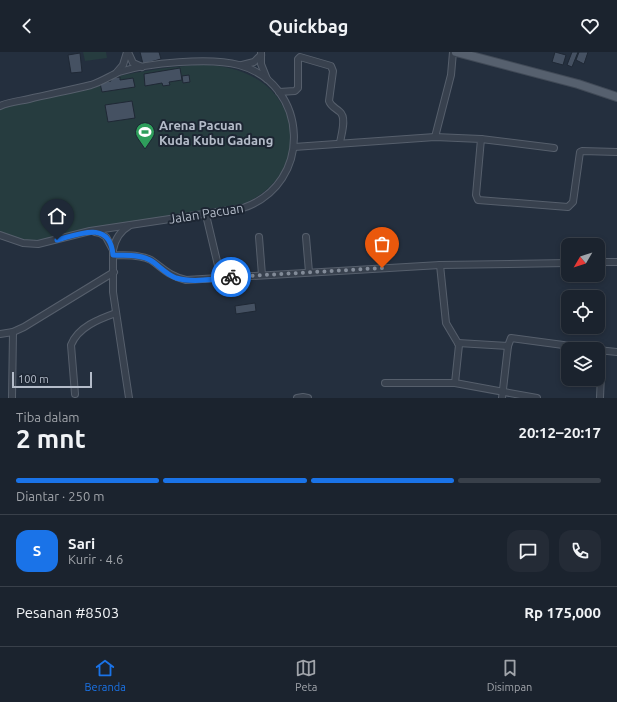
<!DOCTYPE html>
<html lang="id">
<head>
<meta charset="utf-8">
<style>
  :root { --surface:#1b232e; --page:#242b36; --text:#f1f3f6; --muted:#a0a4aa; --line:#39404a; --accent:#1a73e8 }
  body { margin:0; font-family:Ubuntu,sans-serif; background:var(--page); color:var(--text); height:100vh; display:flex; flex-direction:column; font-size:15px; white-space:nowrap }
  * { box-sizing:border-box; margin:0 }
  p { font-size:13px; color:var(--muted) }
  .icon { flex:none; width:22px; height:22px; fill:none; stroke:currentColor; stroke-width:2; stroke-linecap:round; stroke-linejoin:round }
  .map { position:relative; height:346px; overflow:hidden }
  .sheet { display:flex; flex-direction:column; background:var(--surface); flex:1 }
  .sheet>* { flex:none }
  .needle { width:26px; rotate:231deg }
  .tools { position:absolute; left:561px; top:186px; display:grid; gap:8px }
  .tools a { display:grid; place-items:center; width:44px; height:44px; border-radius:8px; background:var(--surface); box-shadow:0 2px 6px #0003,0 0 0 1px var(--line); font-size:20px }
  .scale { position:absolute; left:12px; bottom:10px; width:80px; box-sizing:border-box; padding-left:4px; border:2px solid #b4bcc9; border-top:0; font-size:11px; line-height:14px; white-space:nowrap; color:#b4bcc9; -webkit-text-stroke:3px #1d2633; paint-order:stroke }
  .pin { position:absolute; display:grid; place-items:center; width:34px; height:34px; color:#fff; margin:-41px -17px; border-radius:50% 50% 50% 0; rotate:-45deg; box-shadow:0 0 4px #0007 }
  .pin .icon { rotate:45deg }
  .courier { position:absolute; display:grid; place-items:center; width:40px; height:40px; margin:-20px; border:3px solid #1a73e8; border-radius:50%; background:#fff; color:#222; box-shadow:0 1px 5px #0007 }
  .overview em { font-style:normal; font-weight:700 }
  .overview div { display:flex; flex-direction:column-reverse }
  .overview { display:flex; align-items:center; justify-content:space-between; height:68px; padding:0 16px }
  h1 { font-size:26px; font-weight:700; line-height:30px }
  .bar { display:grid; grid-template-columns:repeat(4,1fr); gap:6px 4px; align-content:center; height:48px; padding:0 16px }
  .bar i { height:5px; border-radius:3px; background:var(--line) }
  .bar .current { background:var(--accent) }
  .bar p { grid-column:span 4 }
  .line { display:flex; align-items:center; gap:10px; padding:0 16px; border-top:1px solid var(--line) }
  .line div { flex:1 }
  .round { display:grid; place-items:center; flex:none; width:42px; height:42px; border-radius:12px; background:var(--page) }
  header { display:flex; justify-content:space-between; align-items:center; height:52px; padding:0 16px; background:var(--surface); font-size:18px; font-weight:700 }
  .tabs { display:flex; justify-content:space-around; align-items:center; height:56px; border-top:1px solid var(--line); background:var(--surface); font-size:11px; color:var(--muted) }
  .tabs a { display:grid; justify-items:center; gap:2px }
  .tabs .current { color:var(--accent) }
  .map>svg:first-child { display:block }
  .green { fill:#263c3f }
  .building { fill:#455162; stroke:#1f2835 }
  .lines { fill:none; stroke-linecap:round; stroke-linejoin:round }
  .minor-casing { stroke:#565f6c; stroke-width:8 }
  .major-casing { stroke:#414a57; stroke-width:10 }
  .minor { stroke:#38414e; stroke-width:6 }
  .major { stroke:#56606e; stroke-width:8 }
  .done { stroke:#828b98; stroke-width:4; stroke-dasharray:0 7.2 }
  .route { stroke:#1a73e8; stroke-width:5 }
  .labels { text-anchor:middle; stroke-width:4; stroke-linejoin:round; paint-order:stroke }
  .poi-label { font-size:13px; font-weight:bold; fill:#b4bcc9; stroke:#1d2633; text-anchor:start }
  .street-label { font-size:13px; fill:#b4bcc9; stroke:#1d2633 }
</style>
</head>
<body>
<header><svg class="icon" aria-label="back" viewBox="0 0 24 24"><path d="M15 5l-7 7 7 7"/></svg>Quickbag<svg class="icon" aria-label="heart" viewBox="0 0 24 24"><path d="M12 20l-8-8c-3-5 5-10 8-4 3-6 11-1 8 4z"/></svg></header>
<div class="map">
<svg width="617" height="346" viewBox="0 0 617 346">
  <rect width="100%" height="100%" fill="#242f3e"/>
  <g class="green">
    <path d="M83,0H106L107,6L85,9Z"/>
    <path d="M198,13C227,12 259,21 277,45C308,87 284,141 236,154L89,177L46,187L25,189L0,181V53C65,37 131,17 198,13Z"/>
  </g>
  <g class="building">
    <path d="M140,0H159L161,7L143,12Z"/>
    <path d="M555,0L566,3L563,13L552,10Z"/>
    <path d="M572,0H578L572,15L567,13Z"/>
    <path d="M579,0H588L584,12L576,8Z"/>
    <path d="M80,1L82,20L71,21L68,3Z"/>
    <path d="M180,16L182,28L169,30L170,33L163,34L162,31L145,34L144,22Z"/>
    <path d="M189,23L190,30L183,31L182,24Z"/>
    <path d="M120,25V28L133,26L135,35L102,40L100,31L111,29L110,26Z"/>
    <path d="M132,49L135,66L108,70L105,53Z"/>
    <path d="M255,251L256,259L236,262L235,254Z"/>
  </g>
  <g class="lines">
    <g class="minor-casing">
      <g id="minor">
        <path d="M128,0L133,11L142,15"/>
        <path d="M261,0V12L267,27"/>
        <path d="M242,13L254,10L261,3"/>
        <path d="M117,20L123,13L127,0"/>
        <path d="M279,40L295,39L298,36V7L300,5L331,14L333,19L329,49C331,55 336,56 340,60C347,66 341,83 340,91"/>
        <path d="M0,54C9,50 20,49 29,47C50,42 71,38 91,33C101,30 110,24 119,20C148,11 210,5 239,13C309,32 314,132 243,156L90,179L38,192L23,191L0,183"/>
        <path d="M435,85L451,23L453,0"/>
        <path d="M481,87L554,96"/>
        <path d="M294,95L435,85L481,87L476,143L478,148L568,155L573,150L580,100L582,99L617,100"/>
        <path d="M206,163L221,226"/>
        <path d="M95,180L100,181L106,185L113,198V240L129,346"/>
        <path d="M259,185L262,223"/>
        <path d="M306,185L309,220"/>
        <path d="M113,198C115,188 120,179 129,174"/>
        <path d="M113,203C125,204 140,202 151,208C164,217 169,224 186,228L440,213L568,211"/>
        <path d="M598,210H617"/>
        <path d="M440,213L446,271L459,293L455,331L537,346"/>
        <path d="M0,282L13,280L24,275L114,220"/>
        <path d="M458,291L508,294"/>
        <path d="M598,298L617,300"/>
        <path d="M385,331H455"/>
        <path d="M75,342L71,293C78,275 99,267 116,261"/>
        <path d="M12,346L13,280"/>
        <path d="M297,346L303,345L308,346"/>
        <path d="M502,346L508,294L511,286L593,297"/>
        <path d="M600,346L602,298"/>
      </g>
    </g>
    <g class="major-casing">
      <path id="major" d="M456,0L578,32L617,45"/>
    </g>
    <use href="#minor" class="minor"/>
    <use href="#major" class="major"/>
  </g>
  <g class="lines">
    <path class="done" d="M231,225L382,216"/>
    <path class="route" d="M57,188C79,182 110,168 113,203C125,204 139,202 150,208C159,213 165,222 176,226C193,231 214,227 231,225"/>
  </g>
  <defs>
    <g id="stadium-pin" transform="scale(1)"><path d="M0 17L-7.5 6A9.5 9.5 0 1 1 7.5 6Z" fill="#2e9e5b" stroke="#1d2633"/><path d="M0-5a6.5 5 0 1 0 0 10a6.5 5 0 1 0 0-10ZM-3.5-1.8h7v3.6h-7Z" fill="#fff"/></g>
  </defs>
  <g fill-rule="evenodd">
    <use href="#stadium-pin" x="145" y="80"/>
  </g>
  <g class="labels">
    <g class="poi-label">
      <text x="159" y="78">Arena Pacuan<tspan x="159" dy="15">Kuda Kubu Gadang</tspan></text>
    </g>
    <g class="street-label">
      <text transform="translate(206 161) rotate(-9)" y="5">Jalan Pacuan</text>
    </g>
  </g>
</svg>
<div class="tools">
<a><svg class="needle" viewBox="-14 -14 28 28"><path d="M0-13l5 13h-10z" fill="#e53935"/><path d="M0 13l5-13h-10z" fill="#a0a4aa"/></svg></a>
<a><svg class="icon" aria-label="locate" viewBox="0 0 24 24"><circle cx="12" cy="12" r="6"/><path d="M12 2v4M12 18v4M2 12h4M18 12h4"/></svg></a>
<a><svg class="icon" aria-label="layers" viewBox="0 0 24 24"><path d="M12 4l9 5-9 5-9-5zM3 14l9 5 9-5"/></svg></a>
</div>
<div class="scale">100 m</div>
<div class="pin" style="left:382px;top:216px;background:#ea580c"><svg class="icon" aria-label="bag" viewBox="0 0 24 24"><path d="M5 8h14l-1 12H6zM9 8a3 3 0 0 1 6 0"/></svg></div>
<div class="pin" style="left:57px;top:188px;background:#1f2937"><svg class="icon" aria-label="home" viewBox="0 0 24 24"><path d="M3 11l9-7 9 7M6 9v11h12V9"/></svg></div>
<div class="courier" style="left:231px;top:225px"><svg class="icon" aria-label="bike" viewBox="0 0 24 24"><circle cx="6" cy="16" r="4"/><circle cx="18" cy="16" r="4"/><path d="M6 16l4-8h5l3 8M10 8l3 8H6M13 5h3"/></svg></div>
</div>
<section class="sheet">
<div class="overview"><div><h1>2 mnt</h1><p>Tiba dalam</p></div><em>20:12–20:17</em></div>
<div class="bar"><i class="current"></i><i class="current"></i><i class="current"></i><i></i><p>Diantar · 250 m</p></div>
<div class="line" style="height:72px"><b class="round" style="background:var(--accent);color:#fff">S</b><div><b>Sari</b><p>Kurir · 4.6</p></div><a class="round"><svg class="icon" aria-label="chat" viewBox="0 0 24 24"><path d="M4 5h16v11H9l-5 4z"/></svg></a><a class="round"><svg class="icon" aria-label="phone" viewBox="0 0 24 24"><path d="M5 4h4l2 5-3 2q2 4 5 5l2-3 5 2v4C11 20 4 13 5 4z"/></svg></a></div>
<div class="line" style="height:52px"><div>Pesanan #8503</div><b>Rp 175,000</b></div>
</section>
<nav class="tabs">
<a class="current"><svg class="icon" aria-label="home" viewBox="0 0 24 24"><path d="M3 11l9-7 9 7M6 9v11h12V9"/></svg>Beranda</a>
<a><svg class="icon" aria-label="map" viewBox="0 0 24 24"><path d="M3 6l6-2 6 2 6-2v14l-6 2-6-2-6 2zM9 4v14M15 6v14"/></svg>Peta</a>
<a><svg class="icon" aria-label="saved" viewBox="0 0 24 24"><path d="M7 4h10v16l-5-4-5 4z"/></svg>Disimpan</a>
</nav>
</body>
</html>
